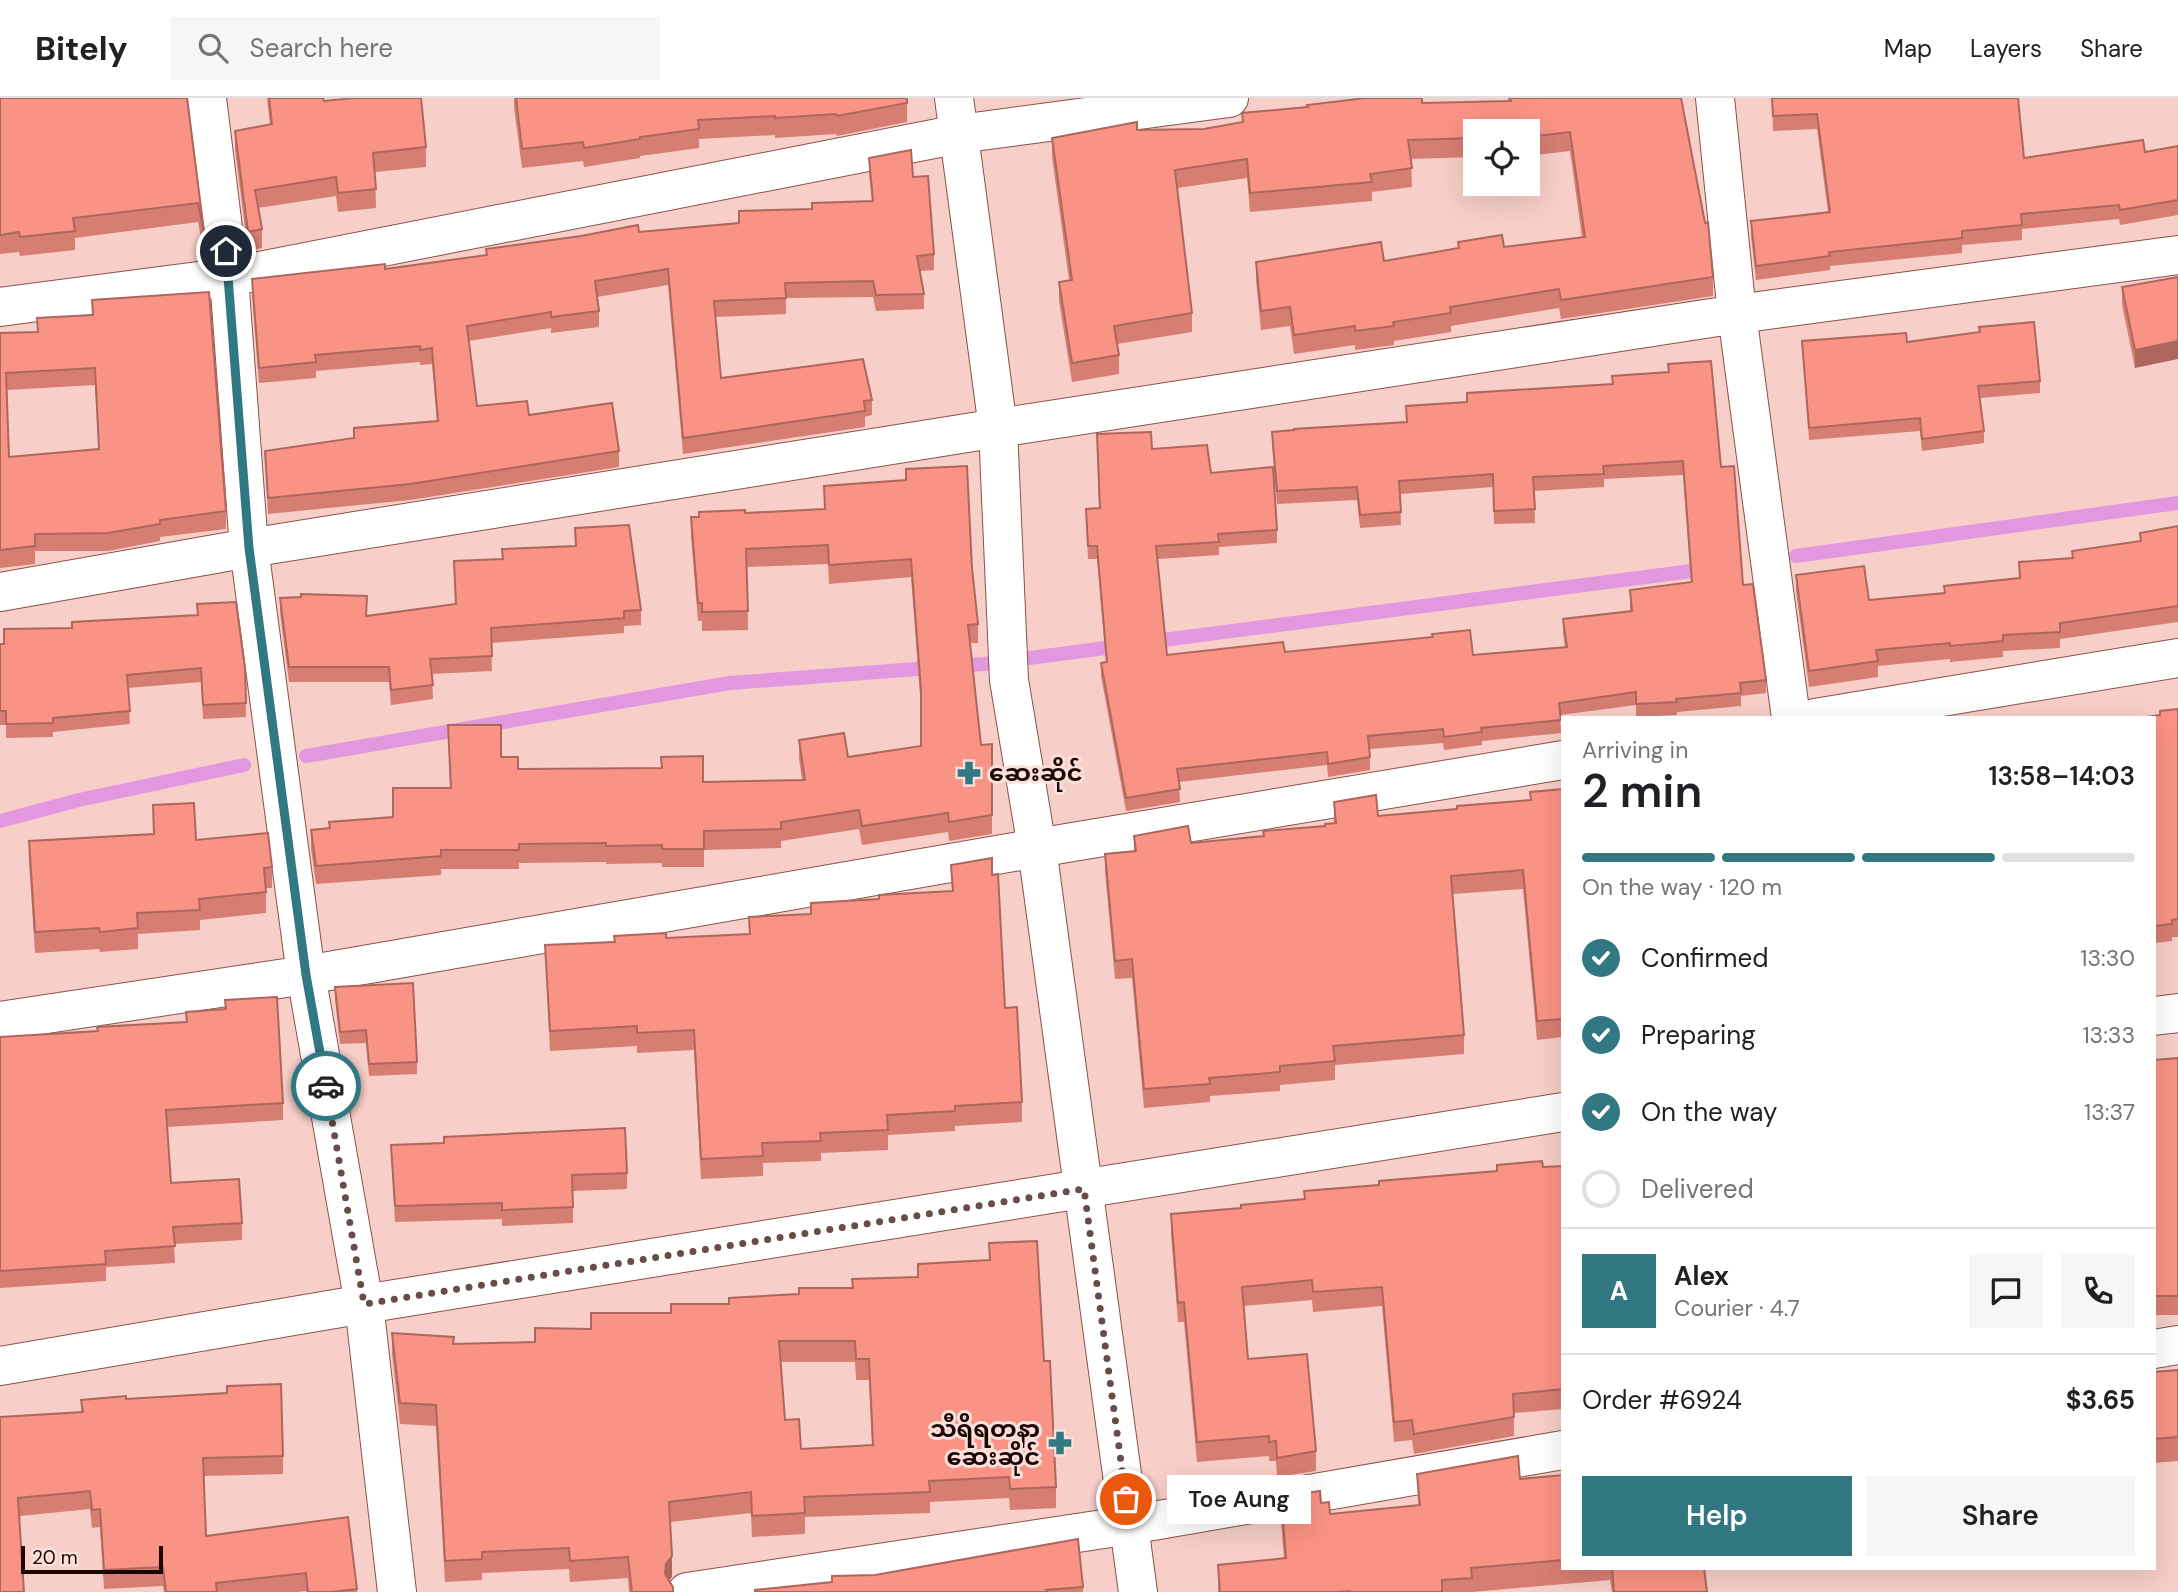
<!DOCTYPE html>
<html lang="en">
<head>
<meta charset="utf-8">
<style>
  :root { --surface:#fff; --page:#f6f6f6; --text:#202124; --muted:#757577; --line:#e0e0e0; --accent:#317883 }
  body { margin:0; font-family:"DM Sans","Noto Sans Myanmar",sans-serif; background:var(--page); color:var(--text); height:100vh; display:flex; flex-direction:column; font-size:26px; white-space:nowrap }
  * { box-sizing:border-box; margin:0 }
  p { font-size:23px; color:var(--muted) }
  .icon { flex:none; width:38px; height:38px; fill:none; stroke:currentColor; stroke-width:2; stroke-linecap:round; stroke-linejoin:round }
  .map { position:relative; flex:1; overflow:hidden }
  .panel { position:absolute; left:1561px; top:618px; width:595px; height:854px; display:flex; flex-direction:column; background:var(--surface); border-radius:0px; box-shadow:0 7px 28px #0002 }
  .panel>* { flex:none }
  .controls { position:absolute; left:1463px; top:21px; display:grid; gap:14px }
  .controls a { display:grid; place-items:center; width:77px; height:77px; border-radius:0px; background:var(--surface); box-shadow:0 7px 28px #0002; font-size:35px }
  .scale { position:absolute; left:21px; bottom:18px; width:142px; box-sizing:border-box; padding-left:7px; border:4px solid #1b0604; border-top:0; font-size:19px; line-height:24px; white-space:nowrap; color:#1b0604; -webkit-text-stroke:5px #fbdfda; paint-order:stroke }
  .pin { position:absolute; display:grid; place-items:center; width:60px; height:60px; color:#fff; margin:-30px; border:4px solid #fff; border-radius:50%; box-shadow:0 2px 7px #0007 }
  .courier { position:absolute; display:grid; place-items:center; width:70px; height:70px; margin:-35px; border:5px solid #317883; border-radius:50%; background:#fff; color:#222; box-shadow:0 2px 9px #0007 }
  .bubble { position:absolute; height:49px; border-radius:0px; background:var(--surface); box-shadow:0 7px 28px #0002; font-size:23px; font-weight:600; line-height:49px; text-align:center }
  .head em { font-style:normal; font-weight:600 }
  .head div { display:flex; flex-direction:column-reverse }
  .head { display:flex; align-items:center; justify-content:space-between; height:119px; padding:0 21px }
  h1 { font-size:46px; font-weight:600; line-height:52px }
  .bar { display:grid; grid-template-columns:repeat(4,1fr); gap:10px 7px; align-content:center; height:84px; padding:0 21px }
  .bar i { height:9px; border-radius:5px; background:var(--line) }
  .bar .on { background:var(--accent) }
  .bar p { grid-column:span 4 }
  .line { display:flex; align-items:center; gap:18px; padding:0 21px; border-top:2px solid var(--line) }
  .line div { flex:1 }
  .round { display:grid; place-items:center; flex:none; width:74px; height:74px; border-radius:0px; background:var(--page) }
  ol { padding:0 21px; list-style:none }
  li { display:flex; align-items:center; gap:21px; height:77px }
  li p { margin-inline-start:auto }
  li .icon { padding:7px; border-radius:50%; background:var(--accent); color:#fff; stroke-width:4 }
  li:last-child { color:var(--muted) }
  li i { width:38px; height:38px; border:4px solid var(--line); border-radius:50% }
  .primary-button { display:flex; gap:14px; margin-top:auto; padding:14px 21px }
  .primary-button a { flex:1; height:80px; border-radius:0px; background:var(--accent); color:#fff; font-size:28px; font-weight:600; line-height:80px; text-align:center }
  .primary-button a+a { background:var(--page); color:var(--text) }
  header { display:flex; align-items:center; gap:42px; box-sizing:border-box; height:98px; padding:0 35px; background:var(--surface); border-bottom:2px solid var(--line) }
  header strong { font-size:33px }
  nav { display:flex; gap:38px; margin-inline-start:auto; font-size:24px }
  .search { width:490px; height:63px; background:var(--page); display:flex; align-items:center; gap:18px; box-sizing:border-box; padding:0 24px; border-radius:0px; color:var(--muted); font-size:26px }
  .map>svg:first-child { display:block }
  .lines { fill:none; stroke-linecap:round; stroke-linejoin:round }
  .stream { stroke:#e298de; stroke-width:14 }
  .street-casing { stroke:#8b5149; stroke-width:40 }
  .street { stroke:#fff; stroke-width:38 }
  .wall { fill:#d67e72; fill-rule:evenodd }
  .shaded-wall { fill:#ae675d }
  .building { fill:#f99385; stroke:#ae675d; stroke-width:2; fill-rule:evenodd }
  .done { stroke:#684c49; stroke-width:7; stroke-dasharray:0 12.6 }
  .route { stroke:#317883; stroke-width:9 }
  .labels { text-anchor:middle; stroke-width:6; stroke-linejoin:round; paint-order:stroke }
  .poi-label { font-size:24px; font-weight:bold; fill:#1b0604; stroke:#fbdfda; text-anchor:start }
</style>
</head>
<body>
<header>
<strong>Bitely</strong>
<div class="search"><svg class="icon" aria-label="search" viewBox="0 0 24 24"><circle cx="10" cy="10" r="6"/><path d="M15 15l6 6"/></svg>Search here</div>
<nav><a>Map</a><a>Layers</a><a>Share</a></nav>
</header>
<div class="map">
<svg width="2178" height="1494" viewBox="0 0 2178 1494">
  <rect width="100%" height="100%" fill="#f7cec8"/>
  <g class="lines">
    <g class="stream">
      <path d="M1796,458L2178,405"/>
      <path d="M1148,544L1707,471"/>
      <path d="M306,658L730,585L984,566L1121,548"/>
      <path d="M0,723L79,702L244,667"/>
    </g>
    <g class="street-casing">
      <g id="street">
        <path d="M207,0L229,179L249,450L306,877L364,1206L397,1494"/>
        <path d="M954,0L998,330L1009,582L1037,750L1138,1494"/>
        <path d="M1715,0L1737,216L1791,620"/>
        <path d="M0,209L229,179L959,36L1229,0"/>
        <path d="M0,494L249,450L998,330L1737,216L2178,157"/>
        <path d="M1815,620L2178,560"/>
        <path d="M2154,918L2178,915"/>
        <path d="M0,923L306,877L1037,750L1563,662"/>
        <path d="M2154,1251L2178,1247"/>
        <path d="M0,1268L364,1206L1563,1014"/>
        <path d="M687,1494L1130,1427L1563,1352"/>
      </g>
    </g>
    <use href="#street" class="street"/>
  </g>
  <g class="wall">
    <path d="M0,0H187L205,141V160L198,124L75,140V152L20,158L19,154L0,156Z"/>
    <path d="M267,0H323L324,3L426,49V69L375,74L376,110L338,114L336,98L258,110L262,131V150L248,153L235,52V33L270,27Z"/>
    <path d="M514,0H907V24L837,38L836,36L775,40V37L699,41V50L640,58V60L584,69L583,63L522,70L514,10Z"/>
    <path d="M1365,0H1422V5L1508,3V0H1681L1713,179V198L1561,221L1559,210L1451,228V234L1394,243V247L1355,252V247L1294,256L1290,228L1261,232L1256,183V164L1384,163L1458,150V144L1504,149L1582,140L1570,53L1528,58V33H1475V59L1411,61L1412,89L1372,94V103L1250,114L1247,80L1177,90L1192,215V234L1117,246L1119,257V276L1072,284L1059,203V184L1069,182L1052,59V40L1137,32L1204,31L1242,24V15L1307,9Z"/>
    <path d="M1772,0H2018L2024,60L2145,54L2178,48V117L2120,127L2119,121L2022,131V142L1962,147V155L1830,168V172L1756,182L1751,138V123L1828,114L1817,31L1773,33Z"/>
    <path d="M869,60L913,79L934,156V172L920,173L924,196V211L876,213L873,199L786,200V216L715,219L721,280L872,302V317L865,319V329L683,356L668,187L597,199L599,213V229L551,235V230L468,243L477,308L529,317L619,353V369L410,402L268,416L265,353L354,340V330L437,324L432,266L420,267V264L316,273V280L259,285L252,197V181L385,171L486,158V151L639,134L739,125L812,111L872,103L869,76Z"/>
    <path d="M2178,179L2135,270L2122,207V189Z"/>
    <path d="M92,202L226,413V431L160,439V443L108,453H35V466L0,470V235L37,234V220L92,217ZM95,287L99,351L9,359L7,292Z"/>
    <path d="M1802,243L1907,244L2040,283V295L1980,300L1984,333V345L1922,353L1920,333L1809,342Z"/>
    <path d="M1668,266L1721,369L1743,487L1766,582V595L1741,598V608L1677,614V617L1636,619V607L1560,617L1561,635L1482,643V647L1444,652L1443,645L1370,651V672L1328,679L1327,667L1179,684L1180,704L1126,713L1101,578V565L1106,564L1097,461H1088L1086,411L1099,410L1097,336L1152,351L1211,375L1277,432V445L1219,449V457L1158,461L1167,557L1285,554L1473,557L1565,550L1563,535V521L1630,513V492L1691,485L1683,377L1604,381V389L1534,393L1535,425L1494,426L1493,389L1400,396L1401,427L1360,430L1357,402L1277,406L1272,347V334L1406,325V308L1467,304L1612,287L1668,274Z"/>
    <path d="M824,388L972,470L978,526V545H970L981,647L992,646V736L949,743L948,734L862,747L859,731L781,743V750L704,752V769H662V765L606,766V764L519,765V771H441V777L316,786L311,751V732L329,730L393,719L450,690L448,627L501,659L518,671L703,684L802,682L799,661V642L848,659L921,648V611L911,479L829,486L828,466L747,469L748,532L702,533V523H698L691,438V419L745,415L824,411Z"/>
    <path d="M2178,428V524L2060,541V550L2003,553V559L1950,564V561L1878,568V579L1809,589L1796,493V477L1869,502L1944,495V488L2019,480V464L2072,460V453L2140,444V435Z"/>
    <path d="M575,430L641,512V527L624,528V535L491,545L492,573L432,576L433,601L391,607L389,584H289L280,515V500L301,499L367,518L455,506L454,463L502,461L575,448Z"/>
    <path d="M197,506L245,570L246,619L203,621L201,584L128,590L130,626L53,634V639L6,640V627H0V546L72,530L197,517Z"/>
    <path d="M2178,611V839H2172V843L2154,845V620Z"/>
    <path d="M1563,691V939L1537,942L1523,791L1453,796L1464,937V956L1335,967V982L1280,987V993L1210,998V1004L1144,1010L1132,880L1115,881L1105,774V756L1134,753V738L1191,745L1263,738L1325,728L1334,725V704L1378,718L1457,712L1530,702V694Z"/>
    <path d="M153,707L196,742L272,769V790H266V815L200,822V832L138,836V851L100,854L99,851L35,855L29,764V743L153,736Z"/>
    <path d="M951,767L992,777L1005,910L1022,1004V1024L955,1028V1033L888,1037V1052L821,1055V1063L763,1065V1078L701,1081L694,952L637,955V948L550,953L545,847L749,836V819L811,816V805L879,801L952,794Z"/>
    <path d="M335,889L417,964V976L369,978L366,945L340,946L335,901Z"/>
    <path d="M225,902L283,1005V1022L167,1029L171,1085L242,1125V1142L174,1146L175,1165L106,1169V1183L0,1190V939L97,933L186,924V914L225,911Z"/>
    <path d="M2178,960V1217H2154V962Z"/>
    <path d="M391,1047L627,1075V1091L573,1093V1125L502,1128V1121L395,1124Z"/>
    <path d="M1563,1068V1311L1514,1315V1338L1414,1356L1412,1342L1394,1344L1382,1208L1313,1214L1312,1202L1243,1208L1248,1261L1316,1353V1373L1277,1379L1276,1363H1269V1358L1197,1364L1184,1224H1178L1171,1136V1116L1241,1110L1304,1101V1093L1379,1087Z"/>
    <path d="M989,1145L1044,1263L1056,1389V1410L1010,1412L1009,1400L930,1404V1415L805,1419V1436L752,1439L751,1415L670,1424L672,1479L669,1482L673,1494H629L628,1480L570,1484L569,1471L482,1475V1482L445,1484L436,1328L400,1326L392,1256V1235L454,1246L535,1244L591,1231L671,1215L799,1196L852,1190L918,1179V1166L989,1162ZM781,1264H855L856,1282H869L872,1347L801,1351L785,1322Z"/>
    <path d="M2178,1272V1363L2154,1365V1274Z"/>
    <path d="M126,1301L283,1358V1376L203,1378L206,1438L348,1419L357,1494H306V1493L298,1494H164L163,1488L104,1491L100,1429L92,1430L90,1411L20,1418L0,1319L81,1314V1302Z"/>
    <path d="M1417,1376L1520,1381L1563,1377V1470H1704L1707,1494H1612L1610,1482L1472,1494H1218V1467L1284,1461L1281,1423V1399L1321,1405L1330,1416L1418,1407Z"/>
    <path d="M1083,1489V1494H755Z"/>
  </g>
  <g class="shaded-wall">
    <path d="M2178,243V261L2135,270V252Z"/>
    <path d="M672,1458V1479L666,1487L665,1476L666,1466Z"/>
  </g>
  <g class="building">
    <path d="M0,0H187L205,141L198,105L73,120L75,133L20,139L19,134L0,137Z"/>
    <path d="M269,0H323L324,3L354,0H421L426,49L373,55L376,91L338,95L336,79L255,92L262,131L248,134L235,33L272,26Z"/>
    <path d="M516,0H907V5L837,18L836,16L775,20V18L698,22L699,31L640,39V41L584,50L583,44L522,51Z"/>
    <path d="M1366,0H1422V5L1511,3L1510,0H1681L1705,125L1708,124L1713,179L1561,202L1559,191L1450,209L1451,215L1393,224L1394,228L1355,233V228L1294,237L1290,209L1261,213L1256,164L1381,144L1384,163L1459,150L1458,144L1502,137L1504,149L1585,139L1570,34L1528,39V33H1475V40L1408,42L1412,70L1370,76L1372,84L1250,95L1247,61L1175,72L1192,215L1114,228L1119,257L1072,265L1059,184L1072,182L1052,40L1137,24V32L1204,31L1243,24L1242,15L1308,9L1307,7Z"/>
    <path d="M1772,0H2018L2024,60L2143,42L2145,54L2178,48V102L2120,112L2119,107L2021,116L2022,127L1962,133V140L1829,154L1830,158L1756,168L1751,123L1830,114L1817,16L1773,18Z"/>
    <path d="M911,52L913,79L928,78L934,156L917,158L924,196L876,197L873,183L785,185L786,200L714,203L721,280L863,261L872,302L864,303L865,313L683,340L668,171L595,183L599,213L551,219V214L467,228L477,308L527,303L529,317L612,305L619,353L410,386L268,400L265,353L354,340V330L438,323L432,250L420,252V248L315,257L316,264L259,270L252,181L385,166V171L487,157L486,151L581,138L638,127L639,134L739,125V113L812,111V105L873,103L869,60Z"/>
    <path d="M2178,179V243L2135,252L2122,189Z"/>
    <path d="M209,194L226,413L160,422V426L108,435L35,436V448L0,452V235L38,234L37,220L93,217L92,202ZM95,270L99,351L9,359L6,275Z"/>
    <path d="M2034,224L2040,283L1978,288L1984,333L1922,341L1920,320L1809,330L1802,243L1906,235L1907,244L1980,234L1979,229Z"/>
    <path d="M1711,263L1721,369L1734,368L1743,487L1753,486L1766,582L1740,585L1741,595L1676,601L1677,604L1636,606V594L1559,605L1561,622L1481,630L1482,634L1444,639L1443,631L1368,638L1370,659L1328,666L1327,654L1177,671L1180,691L1126,700L1101,565L1107,564L1097,448H1088L1086,411L1100,410L1097,336L1151,334L1152,351L1207,347L1211,375L1273,369L1277,432L1218,436L1219,444L1156,448L1167,557L1283,544L1285,554L1433,539L1432,536L1470,532L1473,557L1567,549L1563,521L1632,513L1630,492L1692,484L1683,363L1603,368L1604,376L1533,379L1535,411L1494,413L1493,376L1399,383L1401,414L1360,417L1357,389L1277,393L1272,334L1294,332V331L1407,324L1406,308L1467,304V295L1613,286L1612,278L1669,274L1668,266Z"/>
    <path d="M967,368L972,470L978,526L968,527L981,647L992,646V717L949,724L948,715L862,728L859,712L781,724V731L704,733V751H662V747L606,748V745L519,746V752H441V758L316,768L311,732L330,730L329,724L393,719V690H451L448,627H501V659H518V671L662,670L661,659L703,658V684L805,682L799,642L844,635L848,659L921,648V592L911,461L829,467L828,447L746,451L748,513L702,514V505H698L691,419H699V414L745,412V415L825,411L824,388L906,382V371Z"/>
    <path d="M629,427L641,512L624,513V520L491,530L492,558L430,561L433,587L391,592L389,569H289L280,500L301,499V496L367,498L366,518L456,506L454,463L503,461L502,451L576,448L575,430Z"/>
    <path d="M2178,428V508L2060,525V534L2003,537V543L1950,548V545L1876,552L1878,563L1809,573L1796,477L1864,468L1869,502L1945,495L1944,488L2020,480L2019,464L2073,460L2072,453L2141,443L2140,435Z"/>
    <path d="M236,504L245,570L246,605L203,607L201,570L127,577L130,613L53,620V625L6,626V613H0V546H4V531L72,530V524L198,517L197,506Z"/>
    <path d="M2178,611V821L2172,822V826L2154,828V620H2140L2160,617V613Z"/>
    <path d="M1563,691V921L1537,923L1523,772L1451,778L1464,937L1333,948L1335,963L1280,968V974L1209,980L1210,986L1144,991L1132,861L1115,863L1105,756L1136,753L1134,738L1188,728L1191,745L1264,738L1263,733L1325,728V726L1336,725L1334,704L1376,697L1378,718L1457,711V708L1531,702L1530,694Z"/>
    <path d="M194,705L196,742L268,735L272,769L264,770L266,794L199,801L200,812L137,815L138,830L100,834L99,830L35,834L29,743L154,736L153,707Z"/>
    <path d="M992,760V777L998,776L1005,910L1017,909L1022,1004L955,1008V1013L887,1017L888,1032L820,1035L821,1043L762,1045L763,1058L701,1061L694,932L637,935V928L550,933L545,847L615,844L614,838L666,835V840L750,836L749,819L811,816V805L879,801V797L953,793L951,767Z"/>
    <path d="M413,885L417,964L369,966L366,932L340,934L335,889Z"/>
    <path d="M277,899L283,1005L166,1012L171,1085L239,1081L242,1125L173,1129L175,1148L105,1153L106,1166L0,1173V939L98,933L97,929L187,924L186,914L226,911L225,902Z"/>
    <path d="M2178,960V1198H2154V962Z"/>
    <path d="M625,1030L627,1075L572,1077L573,1109L502,1112V1105L395,1108L391,1047L444,1045V1039Z"/>
    <path d="M1542,1063L1543,1069L1563,1068V1291L1513,1296L1514,1319L1414,1336L1412,1322L1394,1324L1382,1189L1313,1194L1312,1182L1242,1189L1248,1261L1307,1256L1316,1353L1277,1360L1276,1343L1269,1344V1338L1197,1344L1184,1204L1178,1205L1171,1116L1241,1110V1107L1305,1101L1304,1093L1379,1087V1083L1497,1073V1067Z"/>
    <path d="M1037,1143L1044,1263H1050L1056,1389L1010,1391L1009,1379L929,1383L930,1394L804,1399L805,1415L752,1418L751,1394L669,1404L672,1458L666,1466L665,1476L673,1489V1494H632L628,1459L570,1463L569,1450L482,1454V1461L445,1463L436,1307L400,1305L392,1235L454,1239L453,1246L535,1244V1230L591,1231V1215H671V1206H729V1200L799,1196V1190H853L852,1181L918,1179V1166L990,1162L989,1145ZM779,1243H855L856,1261H869L873,1347L801,1351L799,1321L785,1322Z"/>
    <path d="M2178,1272V1339L2154,1341V1274Z"/>
    <path d="M281,1286L283,1358L203,1360L206,1438L348,1419L357,1491L331,1494H308L306,1475L216,1485L217,1494H166L163,1469L104,1472L100,1411L92,1412L90,1393L18,1400L24,1494H0V1319L83,1314L81,1302L126,1298V1301L227,1295V1288Z"/>
    <path d="M1518,1358L1520,1381L1563,1377V1462L1471,1470L1472,1480L1442,1482V1494H1350V1493L1334,1494H1220L1218,1467L1286,1460L1281,1399L1320,1393L1321,1405L1329,1404L1330,1416L1420,1407L1417,1376Z"/>
    <path d="M1078,1441L1083,1489L1046,1492L1047,1494H755V1492L832,1484V1478L875,1477Z"/>
    <path d="M1612,1470H1704L1707,1494H1614Z"/>
  </g>
  <g class="lines">
    <path class="done" d="M326,988L364,1206L1084,1091L1126,1401"/>
    <path class="route" d="M226,153L249,450L306,877L326,988"/>
  </g>
  <defs>
    <g id="pharmacy-bare" transform="scale(1.89)"><path d="M-2-6h4v4h4v4h-4v4h-4v-4h-4v-4h4Z" fill="#317883" stroke="#fbdfda" stroke-width="2.5" paint-order="stroke"/></g>
  </defs>
  <g fill-rule="evenodd">
    <use href="#pharmacy-bare" x="969" y="675"/>
    <use href="#pharmacy-bare" x="1060" y="1345"/>
  </g>
  <g class="labels">
    <g class="poi-label">
      <text x="989" y="683">ဆေးဆိုင်</text>
      <text x="1040" y="1339" text-anchor="end">သီရိရတနာ<tspan x="1040" dy="28">ဆေးဆိုင်</tspan></text>
    </g>
  </g>
</svg>
<div class="controls">
<a><svg class="icon" aria-label="locate" viewBox="0 0 24 24"><circle cx="12" cy="12" r="6"/><path d="M12 2v4M12 18v4M2 12h4M18 12h4"/></svg></a>
</div>
<div class="scale">20 m</div>
<div class="pin" style="left:1126px;top:1401px;background:#ea580c"><svg class="icon" aria-label="bag" viewBox="0 0 24 24"><path d="M5 8h14l-1 12H6zM9 8a3 3 0 0 1 6 0"/></svg></div>
<div class="pin" style="left:226px;top:153px;background:#1f2937"><svg class="icon" aria-label="home" viewBox="0 0 24 24"><path d="M3 11l9-7 9 7M6 9v11h12V9"/></svg></div>
<div class="courier" style="left:326px;top:988px"><svg class="icon" aria-label="car" viewBox="0 0 24 24"><path d="M5 17H2v-5l4-1 3-4h7l3 4 3 1v5h-3M9 17h6M6 11h13"/><circle cx="7" cy="17" r="2"/><circle cx="17" cy="17" r="2"/></svg></div>
<div class="bubble" style="left:1167px;top:1377px;width:144px">Toe Aung</div>
<section class="panel">
<div class="head"><div><h1>2 min</h1><p>Arriving in</p></div><em>13:58–14:03</em></div>
<div class="bar"><i class="on"></i><i class="on"></i><i class="on"></i><i></i><p>On the way · 120 m</p></div>
<ol>
<li><svg class="icon" aria-label="check" viewBox="0 0 24 24"><path d="M5 12l5 5 9-10"/></svg>Confirmed<p>13:30</p></li>
<li><svg class="icon" aria-label="check" viewBox="0 0 24 24"><path d="M5 12l5 5 9-10"/></svg>Preparing<p>13:33</p></li>
<li><svg class="icon" aria-label="check" viewBox="0 0 24 24"><path d="M5 12l5 5 9-10"/></svg>On the way<p>13:37</p></li>
<li><i></i>Delivered</li>
</ol>
<div class="line" style="height:126px"><b class="round" style="background:var(--accent);color:#fff">A</b><div><b>Alex</b><p>Courier · 4.7</p></div><a class="round"><svg class="icon" aria-label="chat" viewBox="0 0 24 24"><path d="M4 5h16v11H9l-5 4z"/></svg></a><a class="round"><svg class="icon" aria-label="phone" viewBox="0 0 24 24"><path d="M5 4h4l2 5-3 2q2 4 5 5l2-3 5 2v4C11 20 4 13 5 4z"/></svg></a></div>
<div class="line" style="height:91px"><div>Order #6924</div><b>$3.65</b></div>
<div class="primary-button"><a>Help</a><a>Share</a></div>
</section>
</div>
</body>
</html>
